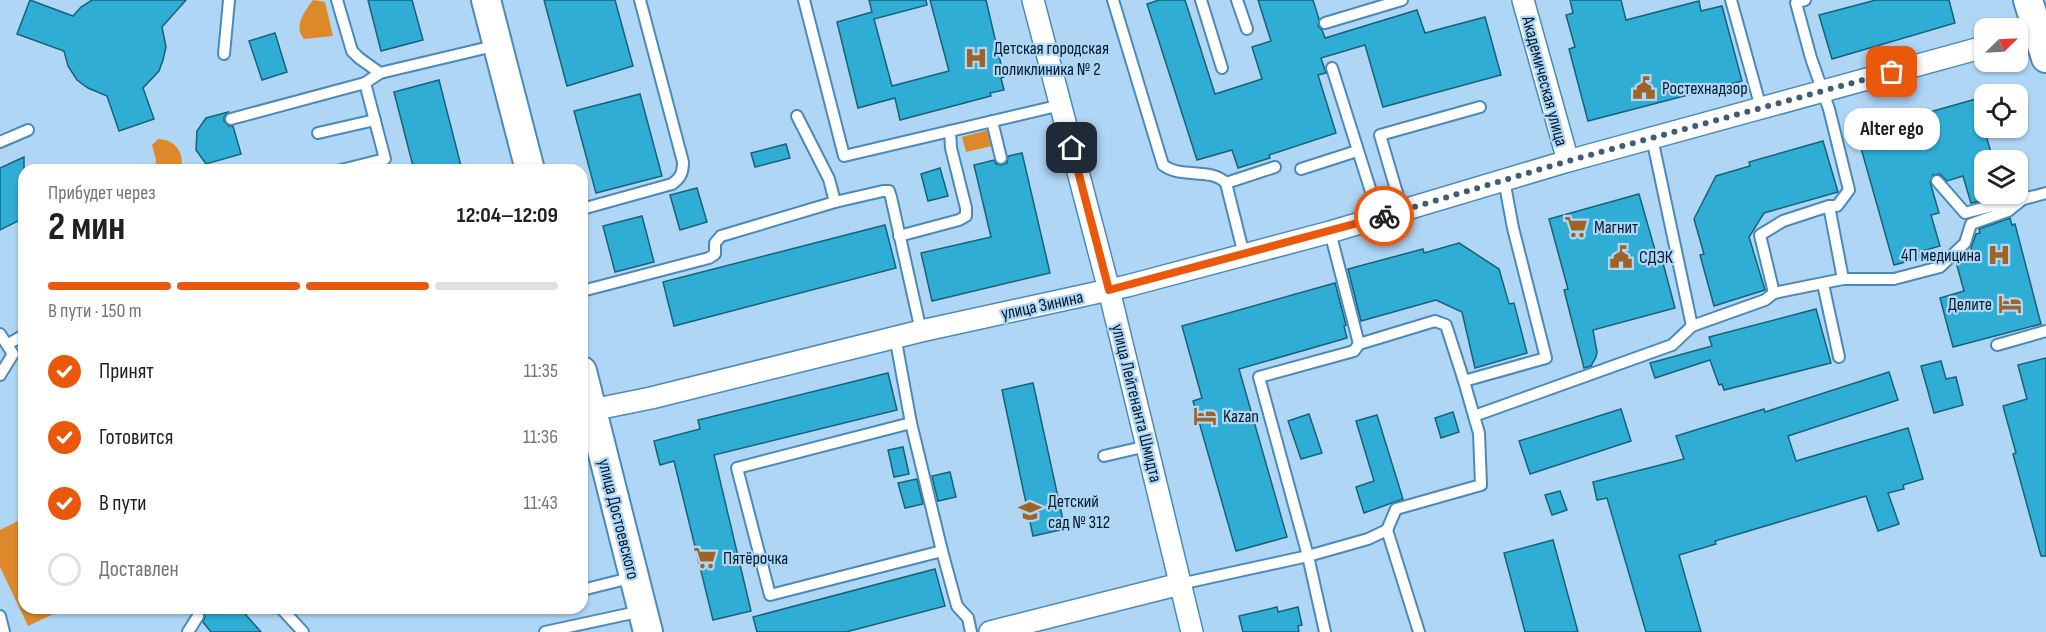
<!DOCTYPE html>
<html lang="ru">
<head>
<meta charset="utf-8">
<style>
  :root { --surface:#fff; --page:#f2f2f2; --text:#202124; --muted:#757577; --line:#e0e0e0; --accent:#ea580c }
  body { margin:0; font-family:"Sofia Sans Condensed",sans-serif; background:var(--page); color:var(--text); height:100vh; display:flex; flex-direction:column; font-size:22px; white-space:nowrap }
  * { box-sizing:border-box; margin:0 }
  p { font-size:20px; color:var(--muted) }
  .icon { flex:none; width:33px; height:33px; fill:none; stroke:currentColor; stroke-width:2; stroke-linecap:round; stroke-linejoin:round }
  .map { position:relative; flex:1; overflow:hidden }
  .panel { position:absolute; left:18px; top:164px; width:570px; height:450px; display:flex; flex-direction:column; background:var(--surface); border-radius:18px; box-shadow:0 2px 4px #0004 }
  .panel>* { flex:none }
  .needle { width:39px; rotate:66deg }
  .fabs { position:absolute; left:1974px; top:18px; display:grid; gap:12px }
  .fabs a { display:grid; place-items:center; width:54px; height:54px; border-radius:12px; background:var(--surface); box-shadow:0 2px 4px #0004; font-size:30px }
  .pin { position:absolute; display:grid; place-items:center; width:51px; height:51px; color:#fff; margin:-26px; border-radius:12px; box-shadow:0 3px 9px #0006 }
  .courier { position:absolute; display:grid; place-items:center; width:60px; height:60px; margin:-30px; border:4px solid #ea580c; border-radius:50%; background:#fff; color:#222; box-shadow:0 2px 8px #0007 }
  .bubble { position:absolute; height:42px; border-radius:18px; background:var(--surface); box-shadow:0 2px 4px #0004; font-size:20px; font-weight:700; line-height:42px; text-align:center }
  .summary em { font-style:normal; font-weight:700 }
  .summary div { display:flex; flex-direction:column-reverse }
  .summary { display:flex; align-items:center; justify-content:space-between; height:102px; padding:0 30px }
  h1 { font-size:39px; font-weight:700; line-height:45px }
  .bar { display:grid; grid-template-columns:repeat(4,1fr); gap:9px 6px; align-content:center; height:72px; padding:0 30px }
  .bar i { height:8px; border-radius:4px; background:var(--line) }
  .bar .current { background:var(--accent) }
  .bar p { grid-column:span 4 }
  ol { padding:0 30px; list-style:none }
  li { display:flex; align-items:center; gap:18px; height:66px }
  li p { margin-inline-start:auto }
  li .icon { padding:6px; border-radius:50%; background:var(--accent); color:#fff; stroke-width:4 }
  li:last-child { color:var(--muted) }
  li i { width:33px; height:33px; border:3px solid var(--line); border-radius:50% }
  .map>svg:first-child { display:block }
  .green { fill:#dd892a }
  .building { fill:#2fadd4; stroke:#16627a; stroke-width:1.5 }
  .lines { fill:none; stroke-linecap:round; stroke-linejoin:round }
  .lane-casing { stroke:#4a8abb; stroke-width:14 }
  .street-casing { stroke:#4a8abb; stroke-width:24 }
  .secondary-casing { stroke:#4a8abb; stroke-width:32 }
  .lane { stroke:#fff; stroke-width:10 }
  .street { stroke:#fff; stroke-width:21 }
  .secondary { stroke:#fff; stroke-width:28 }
  .done { stroke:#3f5d74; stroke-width:6; stroke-dasharray:0 10.8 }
  .route { stroke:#ea580c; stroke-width:8 }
  .labels { text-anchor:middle; stroke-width:4.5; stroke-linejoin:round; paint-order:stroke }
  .poi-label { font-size:18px; fill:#021c2f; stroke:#b0d6f5; text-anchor:start }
  .street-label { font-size:18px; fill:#021c2f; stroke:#b0d6f5 }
</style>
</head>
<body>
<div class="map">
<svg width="2046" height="632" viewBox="0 0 2046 632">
  <rect width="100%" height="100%" fill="#b0d6f5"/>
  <g class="green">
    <path d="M313,0L325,2L333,36L304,39C293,26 305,11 313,0Z"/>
    <path d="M988,130L992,146L966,152L962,137Z"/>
    <path d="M158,139C175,139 185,153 181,169H155L156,160L152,145Z"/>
    <path d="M24,518V608H66L28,626L0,567V530Z"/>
  </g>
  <g class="building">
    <path d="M30,0L73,16L81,7L92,0H186L162,27L166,47L163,60L159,71L143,88L154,119L119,131L107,96L88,88L77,80L68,66L64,51L17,34Z"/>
    <path d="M368,0H412L423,40L381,51Z"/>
    <path d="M544,0H615L633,66L567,86Z"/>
    <path d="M869,0H926L927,5L874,19L892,86L949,71L930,0H986L1004,77L1001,78L1004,90L990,93L991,96L900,120L895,98L858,108L837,22L872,12Z"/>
    <path d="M1159,0H1185L1215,94L1262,79L1252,47L1271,41L1258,0H1313L1319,19L1318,26L1322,30L1325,38L1417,10L1425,33L1485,17L1501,75L1383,107L1365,45L1321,58L1326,73L1318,75L1336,133L1269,155L1270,158L1238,168L1232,150L1197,160L1147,4Z"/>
    <path d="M1570,0H1621L1626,20L1699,1L1701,11L1722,6L1742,81L1588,121L1569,49L1575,47L1566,15L1573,13Z"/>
    <path d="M1876,0H1949L1955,23L1832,59L1819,15Z"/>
    <path d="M275,33L287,72L262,80L249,41Z"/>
    <path d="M439,80L462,170H414L394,92Z"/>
    <path d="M640,94L662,176L596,193L574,111Z"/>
    <path d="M1976,99L1993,160H1984V194H2003V196L1971,203L1963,176L1947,181L1940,174L1933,175L1930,182L1939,213L1931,215L1940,246L1922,251L1924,257L1894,265L1859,141L1882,134L1880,126Z"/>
    <path d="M228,112L224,117V121L229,126H233L241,154L206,164L196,150L197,131L206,118Z"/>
    <path d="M1823,141L1838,192L1764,213L1749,237L1765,290L1714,306L1700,255L1704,254L1694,219L1716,176L1750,166L1749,162Z"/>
    <path d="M786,144L790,158L755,167L751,153Z"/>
    <path d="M1022,153L1050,273L932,301L921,253L991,237L974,165L994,160L996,164L1002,165L1007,163L1008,156Z"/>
    <path d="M24,157V218L0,230V168Z"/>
    <path d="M940,168L948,196L928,201L921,174Z"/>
    <path d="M697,188L707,222L680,230L670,195Z"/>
    <path d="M1639,194L1659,264L1663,263L1675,308L1593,330L1597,352L1596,357L1591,366L1584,368L1564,290L1568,289L1549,219Z"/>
    <path d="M642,216L654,262L615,272L603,226Z"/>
    <path d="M2010,218L2012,225L2015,224L2041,324L1953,347L1940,298L1964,291L1956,262L1959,259L1973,255L1971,248L1976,234L1980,233L1979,229Z"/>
    <path d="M885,225L896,268L674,326L663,282Z"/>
    <path d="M1459,243L1499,269L1509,304L1514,303L1527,353L1475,368L1462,312L1436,300L1361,321L1348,269L1423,249L1424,253Z"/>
    <path d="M1335,283L1346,325L1344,326L1347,338L1239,369L1287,537L1236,551L1193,401L1202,398L1182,326Z"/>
    <path d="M1816,309L1831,363L1724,390L1722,384L1719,385L1710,360L1655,378L1650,363L1712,346L1709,337Z"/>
    <path d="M2046,358V556H2041L2013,454L2016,453L2003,406L2027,399L2018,365Z"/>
    <path d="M1941,361L1946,379L1956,377L1963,405L1934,413L1921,366Z"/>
    <path d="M1889,372L1898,400L1788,436L1796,461L1908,428L1923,479L1903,485L1904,489L1888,493L1899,524L1878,531L1866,496L1715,541L1716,544L1679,555L1701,632H1646L1607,498L1597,500L1593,482L1684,459L1676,436L1764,409L1765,412Z"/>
    <path d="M888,373L897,410L714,455L751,611L713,620L674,461L660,465L654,441L700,429L698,420Z"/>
    <path d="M1033,383L1065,529L1033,536L1002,390Z"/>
    <path d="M1621,409L1631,441L1530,474L1519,441Z"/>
    <path d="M1453,412L1459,432L1441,438L1435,418Z"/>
    <path d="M1309,414L1322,453L1301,459L1288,421Z"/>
    <path d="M1377,415L1403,499L1364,513L1356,487L1374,481L1356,421Z"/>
    <path d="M903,447L909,474L894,477L888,450Z"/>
    <path d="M950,472L956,497L938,501L932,476Z"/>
    <path d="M917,479L923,504L905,508L898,483Z"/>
    <path d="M1560,491L1567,510L1552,515L1545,495Z"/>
    <path d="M1553,540L1578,632H1525L1504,553Z"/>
    <path d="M935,569L945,606L846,632H757L753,617Z"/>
    <path d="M1277,607L1278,612L1298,607L1302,625L1298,626L1299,632H1243L1239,616Z"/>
    <path d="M191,608H240L261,632H211L203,622L205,617L204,612L199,609L194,610Z"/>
  </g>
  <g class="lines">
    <g class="lane-casing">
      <g id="lane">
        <path d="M337,0L352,51L359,58L380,73L498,45"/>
        <path d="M804,0L844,156L1061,105"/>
        <path d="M1113,0L1163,165C1181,179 1210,167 1226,183"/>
        <path d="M1201,0L1222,68"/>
        <path d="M1237,0L1247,29"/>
        <path d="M1731,0L1761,108"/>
        <path d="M1805,0L1796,3L1811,58L1829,109L1849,190L1837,206H1829"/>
        <path d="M1325,23L1402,0"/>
        <path d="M224,54L229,0"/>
        <path d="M1332,68L1379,217"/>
        <path d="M797,116L829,179L835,202"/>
        <path d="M231,119L365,83"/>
        <path d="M992,121L1001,158"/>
        <path d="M318,133L375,120"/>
        <path d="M1652,138L1692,326"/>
        <path d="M0,142L28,130"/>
        <path d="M1301,169L1357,151"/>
        <path d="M341,170L385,159L365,83L380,73"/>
        <path d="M1937,181L1965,213C1992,205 2019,201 2046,193"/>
        <path d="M1829,206L1843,279L1774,293L1760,235L1783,221Z"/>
        <path d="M582,209L672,184C681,178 683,172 683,162L640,0"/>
        <path d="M1402,210L1380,135L1480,107"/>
        <path d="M1330,232L1359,344"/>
        <path d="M899,236L959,220L966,216V208L951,148L950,131"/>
        <path d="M1244,255L1226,183L1275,167"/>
        <path d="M1843,279H1894L1940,267L1965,243L1971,224L2008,211L2023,199"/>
        <path d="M1823,284L1839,357"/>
        <path d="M582,291L709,258L715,254V243L721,236L835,202L883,191H889L891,197L921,331"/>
        <path d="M0,334L13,354L0,375"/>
        <path d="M895,336L911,423L942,551L957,606L968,618L971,632"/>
        <path d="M8,344L24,335"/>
        <path d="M1997,345L2046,331"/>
        <path d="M1464,381L1474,416"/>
        <path d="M911,423L737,468L770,595L942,551"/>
        <path d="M1104,456L1147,446"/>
        <path d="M1387,530L1419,632"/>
        <path d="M1180,584L1308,556L1368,539L1387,530L1396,509L1481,485L1479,433L1474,416L1672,345L1692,326L1765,300L1774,293"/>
        <path d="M582,590L634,577"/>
        <path d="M281,608L303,632"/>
        <path d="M0,616L4,632"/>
        <path d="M188,632L198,616"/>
        <path d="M545,632L642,611"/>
        <path d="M1325,632L1308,556L1259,377L1354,351L1359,344L1435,321L1446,325L1464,381L1546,358L1513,228L1504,180"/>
      </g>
    </g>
    <g class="street-casing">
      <g id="street">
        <path d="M1033,0L1109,290L1192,632"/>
        <path d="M1523,0L1568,161"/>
        <path d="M2018,38L2038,32"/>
        <path d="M582,412L651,398L921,331L1127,286L1330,232L1568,161L1984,47"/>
        <path d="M990,632L1180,584"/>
      </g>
    </g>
    <g class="secondary-casing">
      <g id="secondary">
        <path d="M486,0L530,170"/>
        <path d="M2028,0L2046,58"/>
        <path d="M582,371L648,632"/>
      </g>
    </g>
    <use href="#lane" class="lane"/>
    <use href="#street" class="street"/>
    <use href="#secondary" class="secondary"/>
  </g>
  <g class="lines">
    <path class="done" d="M1384,216L1568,161L1892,72"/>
    <path class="route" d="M1072,148L1109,290L1384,216"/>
  </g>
  <defs>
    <g id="hospital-bare" transform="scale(1.8)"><path d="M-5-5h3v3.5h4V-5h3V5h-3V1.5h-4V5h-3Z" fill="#9f6425" stroke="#b0d6f5" stroke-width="2.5" paint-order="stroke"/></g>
    <g id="civic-bare" transform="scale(1.8)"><path d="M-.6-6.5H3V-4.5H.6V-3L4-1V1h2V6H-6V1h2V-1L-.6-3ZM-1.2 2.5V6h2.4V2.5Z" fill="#9f6425" stroke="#b0d6f5" stroke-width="2.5" paint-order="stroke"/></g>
    <g id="supermarket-bare" transform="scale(1.8)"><path d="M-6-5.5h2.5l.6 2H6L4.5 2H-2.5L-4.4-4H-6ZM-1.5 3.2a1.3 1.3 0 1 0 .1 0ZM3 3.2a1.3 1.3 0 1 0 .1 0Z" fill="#9f6425" stroke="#b0d6f5" stroke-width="2.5" paint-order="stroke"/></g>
    <g id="hotel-bare" transform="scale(1.8)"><path d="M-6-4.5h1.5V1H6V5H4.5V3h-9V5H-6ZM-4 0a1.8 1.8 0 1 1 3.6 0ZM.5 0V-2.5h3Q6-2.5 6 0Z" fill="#9f6425" stroke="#b0d6f5" stroke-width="2.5" paint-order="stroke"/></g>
    <g id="school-bare" transform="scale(1.8)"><path d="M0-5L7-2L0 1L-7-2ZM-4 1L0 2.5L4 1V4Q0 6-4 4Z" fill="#9f6425" stroke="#b0d6f5" stroke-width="2.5" paint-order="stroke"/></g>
  </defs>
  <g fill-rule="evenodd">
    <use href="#hospital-bare" x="976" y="58"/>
    <use href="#civic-bare" x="1644" y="88"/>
    <use href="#supermarket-bare" x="1576" y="227"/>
    <use href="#hospital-bare" x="1999" y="255"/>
    <use href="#civic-bare" x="1621" y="257"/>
    <use href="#hotel-bare" x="2010" y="304"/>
    <use href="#hotel-bare" x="1205" y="416"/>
    <use href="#school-bare" x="1030" y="511"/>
    <use href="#supermarket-bare" x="705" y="558"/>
  </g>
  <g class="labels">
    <g class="poi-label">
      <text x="994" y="54">Детская городская<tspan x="994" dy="21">поликлиника № 2</tspan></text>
      <text x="1662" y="94">Ростехнадзор</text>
      <text x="1594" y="233">Магнит</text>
      <text x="1981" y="261" text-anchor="end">4П медицина</text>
      <text x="1639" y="263">СДЭК</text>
      <text x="1992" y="310" text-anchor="end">Делите</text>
      <text x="1223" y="422">Kazan</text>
      <text x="1048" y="507">Детский<tspan x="1048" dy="21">сад № 312</tspan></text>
      <text x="723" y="564">Пятёрочка</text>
    </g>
    <g class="street-label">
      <text transform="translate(1545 81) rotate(75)" y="6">Академическая улица</text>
      <text transform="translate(1042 305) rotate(-12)" y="6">улица Зинина</text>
      <text transform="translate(1137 403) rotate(76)" y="6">улица Лейтенанта Шмидта</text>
      <text transform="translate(619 519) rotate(76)" y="6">улица Достоевского</text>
    </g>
  </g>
</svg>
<div class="fabs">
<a><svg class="needle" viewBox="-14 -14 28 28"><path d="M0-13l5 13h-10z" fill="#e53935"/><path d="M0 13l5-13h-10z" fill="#757577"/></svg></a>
<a><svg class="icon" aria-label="locate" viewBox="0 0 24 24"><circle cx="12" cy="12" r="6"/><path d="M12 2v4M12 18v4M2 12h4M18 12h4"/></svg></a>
<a><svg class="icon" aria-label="layers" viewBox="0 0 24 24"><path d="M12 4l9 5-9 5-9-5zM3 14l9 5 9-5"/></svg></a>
</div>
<div class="pin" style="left:1892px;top:72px;background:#ea580c"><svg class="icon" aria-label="bag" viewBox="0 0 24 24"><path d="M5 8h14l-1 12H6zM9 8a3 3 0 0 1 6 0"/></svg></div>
<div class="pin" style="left:1072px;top:148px;background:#1f2937"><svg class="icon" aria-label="home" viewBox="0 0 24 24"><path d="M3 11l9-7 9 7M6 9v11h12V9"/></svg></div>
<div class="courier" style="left:1384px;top:216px"><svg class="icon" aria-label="bike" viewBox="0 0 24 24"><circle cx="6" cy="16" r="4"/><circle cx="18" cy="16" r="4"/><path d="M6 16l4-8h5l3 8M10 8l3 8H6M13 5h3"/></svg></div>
<div class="bubble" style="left:1844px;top:108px;width:96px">Alter ego</div>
<section class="panel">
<div class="summary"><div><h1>2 мин</h1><p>Прибудет через</p></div><em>12:04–12:09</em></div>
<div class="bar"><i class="current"></i><i class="current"></i><i class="current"></i><i></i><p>В пути · 150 m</p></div>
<ol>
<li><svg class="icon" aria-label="check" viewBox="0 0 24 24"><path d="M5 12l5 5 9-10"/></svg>Принят<p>11:35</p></li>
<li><svg class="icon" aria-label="check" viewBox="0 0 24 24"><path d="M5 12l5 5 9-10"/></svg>Готовится<p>11:36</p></li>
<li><svg class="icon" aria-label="check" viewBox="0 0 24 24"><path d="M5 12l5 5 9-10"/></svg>В пути<p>11:43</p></li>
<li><i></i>Доставлен</li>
</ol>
</section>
</div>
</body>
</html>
